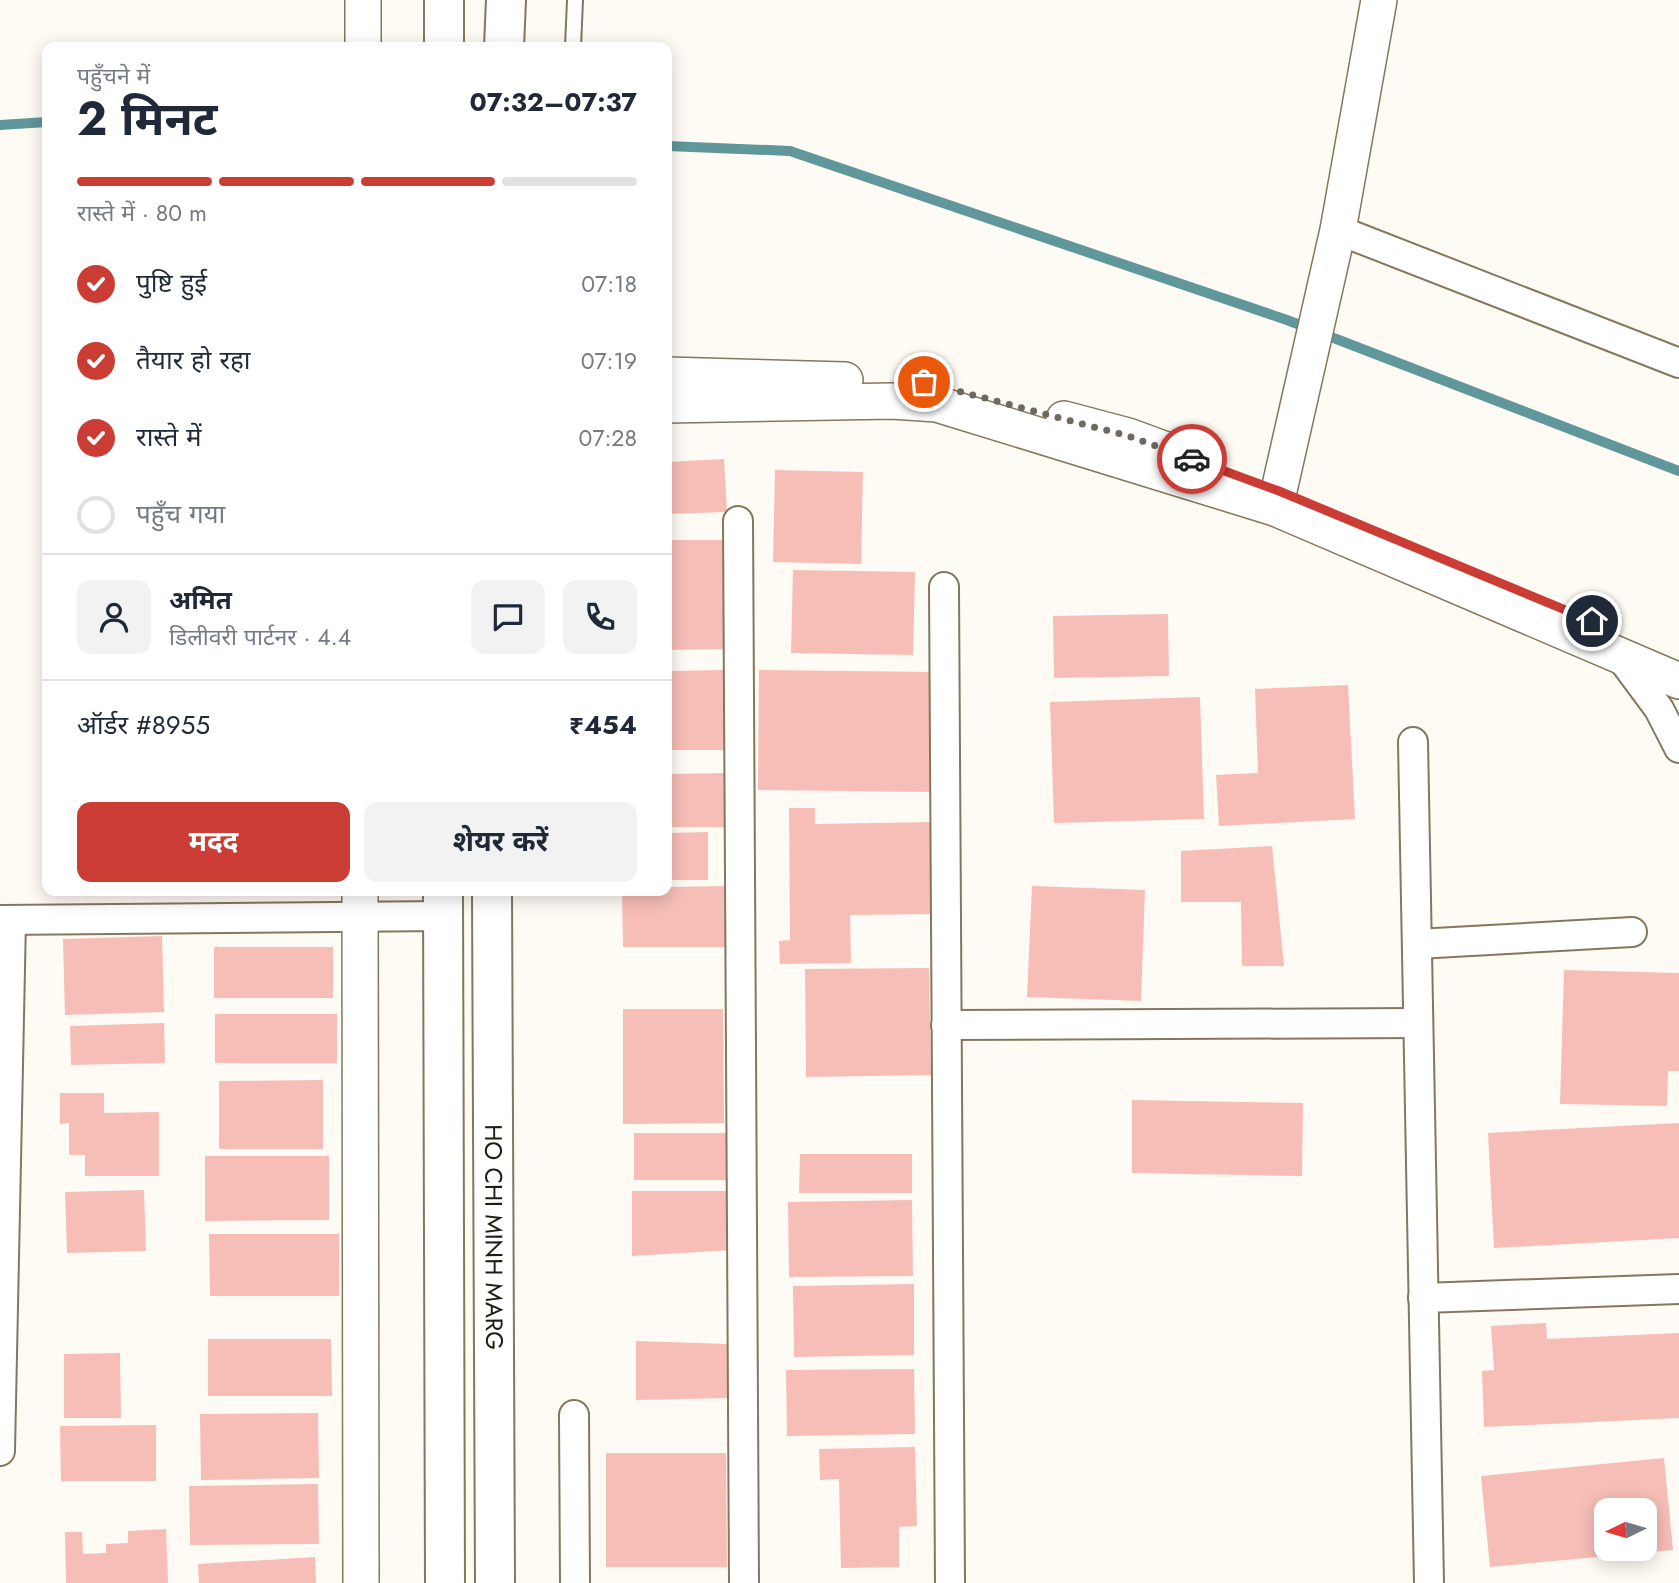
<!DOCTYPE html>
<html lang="hi">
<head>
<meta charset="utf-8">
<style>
  :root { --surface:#fff; --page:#f2f2f3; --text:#1f2937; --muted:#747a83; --line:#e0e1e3; --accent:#ca3c34 }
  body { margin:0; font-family:Jost,"Noto Sans Devanagari",sans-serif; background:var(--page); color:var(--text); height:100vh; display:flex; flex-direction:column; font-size:26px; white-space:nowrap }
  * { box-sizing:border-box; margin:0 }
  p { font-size:23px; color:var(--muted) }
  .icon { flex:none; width:38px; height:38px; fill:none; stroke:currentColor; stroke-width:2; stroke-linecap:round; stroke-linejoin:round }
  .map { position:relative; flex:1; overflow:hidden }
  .details { position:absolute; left:42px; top:42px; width:630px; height:854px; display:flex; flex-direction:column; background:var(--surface); border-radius:14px; box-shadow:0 4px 18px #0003 }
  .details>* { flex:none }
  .needle { width:46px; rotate:265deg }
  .tools { position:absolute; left:1594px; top:1498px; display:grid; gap:14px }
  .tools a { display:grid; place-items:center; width:63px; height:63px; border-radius:14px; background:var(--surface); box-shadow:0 4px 18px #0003; font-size:35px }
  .pin { position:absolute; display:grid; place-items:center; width:60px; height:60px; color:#fff; margin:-30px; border:4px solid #fff; border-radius:50%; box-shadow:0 2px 7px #0007 }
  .courier { position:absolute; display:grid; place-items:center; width:70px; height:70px; margin:-35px; border:5px solid #ca3c34; border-radius:50%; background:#fff; color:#222; box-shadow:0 2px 9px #0007 }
  .overview em { font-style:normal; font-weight:700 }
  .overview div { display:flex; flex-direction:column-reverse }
  .overview { display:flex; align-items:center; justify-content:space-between; height:119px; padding:0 35px }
  h1 { font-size:46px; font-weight:700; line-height:52px }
  .bar { display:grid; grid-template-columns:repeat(4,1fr); gap:10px 7px; align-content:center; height:84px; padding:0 35px }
  .bar i { height:9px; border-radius:5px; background:var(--line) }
  .bar .active { background:var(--accent) }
  .bar p { grid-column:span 4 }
  .line { display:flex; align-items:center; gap:18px; padding:0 35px; border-top:2px solid var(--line) }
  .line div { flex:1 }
  .round { display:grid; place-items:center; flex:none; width:74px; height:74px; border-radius:14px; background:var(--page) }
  ol { padding:0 35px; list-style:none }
  li { display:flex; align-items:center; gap:21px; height:77px }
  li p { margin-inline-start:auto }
  li .icon { padding:7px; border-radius:50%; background:var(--accent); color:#fff; stroke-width:4 }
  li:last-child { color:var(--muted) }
  li i { width:38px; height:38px; border:4px solid var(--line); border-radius:50% }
  .primary-button { display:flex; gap:14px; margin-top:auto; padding:14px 35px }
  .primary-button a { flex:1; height:80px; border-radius:14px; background:var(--accent); color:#fff; font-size:28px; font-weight:700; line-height:80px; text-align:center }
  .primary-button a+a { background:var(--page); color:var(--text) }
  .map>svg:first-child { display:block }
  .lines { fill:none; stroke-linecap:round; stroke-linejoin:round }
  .stream { stroke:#5f979a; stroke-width:10 }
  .building { fill:#f6beb7; fill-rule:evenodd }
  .service-casing { stroke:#85775c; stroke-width:18 }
  .minor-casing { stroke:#85775c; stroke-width:32 }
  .tertiary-casing { stroke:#85775c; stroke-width:38 }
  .primary-casing { stroke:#85775c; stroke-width:42 }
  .service { stroke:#fff; stroke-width:14 }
  .minor { stroke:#fff; stroke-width:28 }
  .tertiary { stroke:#fff; stroke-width:35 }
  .primary { stroke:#fff; stroke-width:38 }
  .done { stroke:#6e6a61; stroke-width:7; stroke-dasharray:0 12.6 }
  .route { stroke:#ca3c34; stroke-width:9 }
  .labels { text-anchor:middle; stroke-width:7; stroke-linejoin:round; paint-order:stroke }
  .street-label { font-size:24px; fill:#211c11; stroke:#fefbf5 }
</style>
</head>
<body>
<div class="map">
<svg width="1679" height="1583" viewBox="0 0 1679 1583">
  <rect width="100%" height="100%" fill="#fefbf5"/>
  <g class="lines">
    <g class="stream">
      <path d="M0,125L47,122"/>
      <path d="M667,146L790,151L1287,320L1679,471"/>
    </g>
  </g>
  <g class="building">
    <path d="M724,459L727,512L667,514V462Z"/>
    <path d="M775,470L863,472L861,564L773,562Z"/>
    <path d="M667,540H726L728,649L667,650Z"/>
    <path d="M793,570L915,572L913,655L791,653Z"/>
    <path d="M1168,614L1169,676L1054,678L1053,616Z"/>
    <path d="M727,670L728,750H667V671Z"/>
    <path d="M759,670L936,672L935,792L758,790Z"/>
    <path d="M1348,685L1355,819L1219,826L1216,775L1258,773L1255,689Z"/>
    <path d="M1200,697L1204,819L1054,823L1050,702Z"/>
    <path d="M728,773V827H667V774Z"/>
    <path d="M789,808H815V824L935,822L937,914L850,915L851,963L780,964L779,941L790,940Z"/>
    <path d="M708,832V880H667V833Z"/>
    <path d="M1272,846L1284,966H1242L1241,902H1181V851Z"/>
    <path d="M728,886L729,947H623L622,891H667V887Z"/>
    <path d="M1032,886L1145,890L1141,1001L1027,997Z"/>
    <path d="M162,936L164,1012L65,1015L63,939Z"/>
    <rect x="214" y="947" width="119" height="51"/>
    <path d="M929,968L931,1075L806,1077L805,969Z"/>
    <path d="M1564,970L1679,973V1071H1668L1667,1106L1560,1104Z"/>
    <path d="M623,1009H723L724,1123L623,1124Z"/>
    <rect x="215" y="1014" width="122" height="49"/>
    <path d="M164,1023L165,1063L71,1065L70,1026Z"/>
    <path d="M323,1080V1149H219V1081Z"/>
    <path d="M60,1093H104V1113L159,1112V1176H85V1155H69V1123L60,1124Z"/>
    <path d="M1132,1100L1303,1103L1302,1176L1132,1173Z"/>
    <path d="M1679,1123V1238L1494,1248L1488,1133Z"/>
    <path d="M634,1133H731L732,1180H634Z"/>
    <path d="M800,1154H912V1193H799Z"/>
    <path d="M205,1156H329V1220L205,1221Z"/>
    <path d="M144,1190L146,1251L67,1253L65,1192Z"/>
    <path d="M632,1191H729L732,1250L632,1256Z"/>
    <path d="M912,1200L913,1276L789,1277L788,1202Z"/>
    <path d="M209,1234H339V1296H210Z"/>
    <path d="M914,1284V1355L794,1357L793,1286Z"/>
    <path d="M1546,1323L1547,1339L1679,1333V1418L1484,1427L1482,1371L1494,1370L1491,1326Z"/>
    <path d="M208,1339H331L332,1396H208Z"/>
    <path d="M636,1341L728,1344L729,1398L636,1400Z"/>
    <path d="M120,1353L121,1418H64V1354Z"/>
    <path d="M914,1369L915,1434L787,1436L786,1370Z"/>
    <path d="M318,1413L319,1478L201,1480L200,1414Z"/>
    <path d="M156,1425V1481H61L60,1426Z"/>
    <path d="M915,1447L917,1526L899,1527V1567L841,1568L839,1479L820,1480L819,1449Z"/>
    <path d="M606,1453H726L727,1567H606Z"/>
    <path d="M1664,1458L1673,1550L1490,1567L1481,1476ZM1606,1510H1645V1549H1606Z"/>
    <path d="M318,1484L319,1544L190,1545L189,1486Z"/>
    <path d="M166,1529L168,1583H66L65,1532H82L83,1554L106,1553V1544L128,1543V1531Z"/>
    <path d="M315,1557L316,1583H199L198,1564Z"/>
  </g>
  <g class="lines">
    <g class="service-casing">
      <path id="service" d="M573,47L575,0"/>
    </g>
    <g class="minor-casing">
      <g id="minor">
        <path d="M1338,230L1679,363"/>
        <path d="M738,521L744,1583"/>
        <path d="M944,587L950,1583"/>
        <path d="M1619,655L1659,709L1679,748"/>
        <path d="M1413,742L1429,1583"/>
        <path d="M0,920L443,916"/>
        <path d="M1417,944L1632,932"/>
        <path d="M946,1025L1418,1023"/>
        <path d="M1423,1298L1679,1289"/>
        <path d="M574,1415L575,1583"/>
        <path d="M0,1451L11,920"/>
      </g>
    </g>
    <g class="tertiary-casing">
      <g id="tertiary">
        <path d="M363,0V47"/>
        <path d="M667,375L845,380"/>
        <path d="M667,405L892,401L937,404L1275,508L1679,681"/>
        <path d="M1064,419L1128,436L1188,458"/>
        <path d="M1275,508L1338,230L1379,0"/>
        <path d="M360,891L361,1583"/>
      </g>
    </g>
    <g class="primary-casing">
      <g id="primary">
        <path d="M444,47V0"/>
        <path d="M504,47L506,0"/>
        <path d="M443,891L445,1583"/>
        <path id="s1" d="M492,891L495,1583"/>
      </g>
    </g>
    <use href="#service" class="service"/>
    <use href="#minor" class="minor"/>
    <use href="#tertiary" class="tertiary"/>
    <use href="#primary" class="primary"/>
  </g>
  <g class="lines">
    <path class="done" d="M924,382L1128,436L1192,459"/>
    <path class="route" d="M1192,459L1279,491L1592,621"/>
  </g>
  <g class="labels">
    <g class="street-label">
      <text dy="8" stroke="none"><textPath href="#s1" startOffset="346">HO CHI MINH MARG</textPath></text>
    </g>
  </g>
</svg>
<div class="tools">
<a><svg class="needle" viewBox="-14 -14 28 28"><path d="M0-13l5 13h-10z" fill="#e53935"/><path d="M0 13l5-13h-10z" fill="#747a83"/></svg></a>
</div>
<div class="pin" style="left:924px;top:382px;background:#ea580c"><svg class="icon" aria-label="bag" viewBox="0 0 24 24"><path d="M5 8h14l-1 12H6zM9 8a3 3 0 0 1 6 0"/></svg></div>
<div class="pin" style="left:1592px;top:621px;background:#1f2937"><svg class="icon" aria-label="home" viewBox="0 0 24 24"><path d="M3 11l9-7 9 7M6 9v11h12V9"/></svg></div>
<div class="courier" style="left:1192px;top:459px"><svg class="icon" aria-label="car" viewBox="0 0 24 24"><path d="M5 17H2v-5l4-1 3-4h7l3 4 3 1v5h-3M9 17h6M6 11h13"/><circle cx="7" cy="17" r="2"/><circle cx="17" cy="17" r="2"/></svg></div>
<section class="details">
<div class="overview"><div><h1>2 मिनट</h1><p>पहुँचने में</p></div><em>07:32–07:37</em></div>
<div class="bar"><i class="active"></i><i class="active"></i><i class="active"></i><i></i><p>रास्ते में · 80 m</p></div>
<ol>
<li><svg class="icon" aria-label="check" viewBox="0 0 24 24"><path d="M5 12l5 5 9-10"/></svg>पुष्टि हुई<p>07:18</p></li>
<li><svg class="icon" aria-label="check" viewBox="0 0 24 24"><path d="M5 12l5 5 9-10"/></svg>तैयार हो रहा<p>07:19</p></li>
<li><svg class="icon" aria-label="check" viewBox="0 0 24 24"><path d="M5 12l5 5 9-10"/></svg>रास्ते में<p>07:28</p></li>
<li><i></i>पहुँच गया</li>
</ol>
<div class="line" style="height:126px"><a class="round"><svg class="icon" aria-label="person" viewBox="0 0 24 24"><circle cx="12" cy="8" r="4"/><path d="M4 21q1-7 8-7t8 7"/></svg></a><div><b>अमित</b><p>डिलीवरी पार्टनर · 4.4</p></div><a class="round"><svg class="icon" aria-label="chat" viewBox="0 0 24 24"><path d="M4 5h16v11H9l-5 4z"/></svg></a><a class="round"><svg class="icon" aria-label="phone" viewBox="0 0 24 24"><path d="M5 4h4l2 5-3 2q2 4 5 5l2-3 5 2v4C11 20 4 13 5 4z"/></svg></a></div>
<div class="line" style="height:91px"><div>ऑर्डर #8955</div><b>₹454</b></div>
<div class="primary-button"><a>मदद</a><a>शेयर करें</a></div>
</section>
</div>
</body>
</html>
